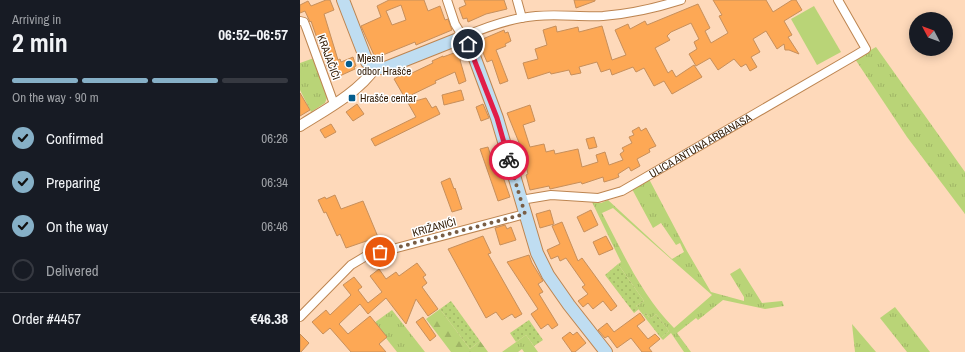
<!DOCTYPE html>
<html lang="en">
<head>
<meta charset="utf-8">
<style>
  :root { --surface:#171b24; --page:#242831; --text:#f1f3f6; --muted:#9ea1a6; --line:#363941; --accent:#86b0c7 }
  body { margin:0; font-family:"Archivo Narrow",sans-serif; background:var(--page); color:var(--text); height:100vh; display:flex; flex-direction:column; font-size:15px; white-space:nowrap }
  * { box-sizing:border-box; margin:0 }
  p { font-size:13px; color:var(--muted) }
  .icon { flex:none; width:22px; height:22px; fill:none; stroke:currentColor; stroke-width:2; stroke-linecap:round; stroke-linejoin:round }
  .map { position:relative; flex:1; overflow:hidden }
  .side { display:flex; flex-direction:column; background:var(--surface); width:300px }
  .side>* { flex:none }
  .needle { width:26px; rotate:311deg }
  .fabs { position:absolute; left:609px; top:12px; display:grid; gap:8px }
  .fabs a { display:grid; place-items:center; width:44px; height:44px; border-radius:50%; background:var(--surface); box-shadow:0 2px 10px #0003; font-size:20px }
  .pin { position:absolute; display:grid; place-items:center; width:34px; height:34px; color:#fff; margin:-17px; border:2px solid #fff; border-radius:50%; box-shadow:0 1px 4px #0007 }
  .courier { position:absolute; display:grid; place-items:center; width:40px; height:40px; margin:-20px; border:3px solid #e11d48; border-radius:50%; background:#fff; color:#222; box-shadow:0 1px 5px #0007 }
  .headline em { font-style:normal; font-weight:800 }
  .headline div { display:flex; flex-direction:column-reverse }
  .headline { display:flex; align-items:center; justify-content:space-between; height:68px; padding:0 12px }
  h1 { font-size:26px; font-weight:800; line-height:30px }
  .bar { display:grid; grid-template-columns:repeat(4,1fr); gap:6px 4px; align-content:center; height:48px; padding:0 12px }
  .bar i { height:5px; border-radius:3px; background:var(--line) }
  .bar .current { background:var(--accent) }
  .bar p { grid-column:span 4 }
  .line { display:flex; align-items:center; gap:10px; padding:0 12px; border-top:1px solid var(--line) }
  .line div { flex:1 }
  ol { padding:0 12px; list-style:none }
  li { display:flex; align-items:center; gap:12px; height:44px }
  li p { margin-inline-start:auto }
  li .icon { padding:4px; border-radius:50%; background:var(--accent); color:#111; stroke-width:4 }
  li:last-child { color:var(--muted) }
  li i { width:22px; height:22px; border:2px solid var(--line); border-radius:50% }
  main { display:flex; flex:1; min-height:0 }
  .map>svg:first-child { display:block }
  .grass { fill:url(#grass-tufts); fill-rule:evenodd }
  .forest { fill:url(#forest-firs) }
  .park { fill:url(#park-dots) }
  .pitch { fill:#b9d477 }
  .building { fill:#fda855; stroke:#c78f5b; fill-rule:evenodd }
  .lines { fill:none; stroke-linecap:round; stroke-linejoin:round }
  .minor-casing { stroke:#bd8551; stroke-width:10 }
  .tertiary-casing { stroke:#bd8551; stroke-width:12 }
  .secondary-casing { stroke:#bd8551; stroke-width:14 }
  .minor { stroke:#fff; stroke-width:8 }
  .tertiary { stroke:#fff; stroke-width:10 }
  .secondary { stroke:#bfddf1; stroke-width:12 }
  .done { stroke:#795e45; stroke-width:4; stroke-dasharray:0 7.2 }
  .route { stroke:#e11d48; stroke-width:5 }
  .poi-dot { fill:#045d8e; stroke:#fff; stroke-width:1.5 }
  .labels { text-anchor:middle; stroke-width:3; stroke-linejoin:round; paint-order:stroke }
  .street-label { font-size:11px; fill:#321c06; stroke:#fff }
  .poi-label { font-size:11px; fill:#321c06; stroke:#fff; text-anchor:start }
</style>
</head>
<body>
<main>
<section class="side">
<div class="headline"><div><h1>2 min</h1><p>Arriving in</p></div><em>06:52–06:57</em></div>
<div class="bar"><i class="current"></i><i class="current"></i><i class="current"></i><i></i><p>On the way · 90 m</p></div>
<ol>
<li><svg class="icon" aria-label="check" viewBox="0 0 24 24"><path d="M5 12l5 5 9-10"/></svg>Confirmed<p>06:26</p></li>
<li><svg class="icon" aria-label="check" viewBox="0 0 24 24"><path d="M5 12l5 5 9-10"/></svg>Preparing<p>06:34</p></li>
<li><svg class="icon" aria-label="check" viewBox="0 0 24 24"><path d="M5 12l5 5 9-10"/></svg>On the way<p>06:46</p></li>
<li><i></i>Delivered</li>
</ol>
<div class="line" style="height:52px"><div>Order #4457</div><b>€46.38</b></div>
</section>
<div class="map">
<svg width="665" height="352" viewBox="0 0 665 352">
  <defs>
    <pattern id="grass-tufts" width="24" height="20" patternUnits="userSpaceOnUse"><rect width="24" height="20" fill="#b9d477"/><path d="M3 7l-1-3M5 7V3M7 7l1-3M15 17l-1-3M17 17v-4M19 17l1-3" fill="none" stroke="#a0b565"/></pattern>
    <pattern id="forest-firs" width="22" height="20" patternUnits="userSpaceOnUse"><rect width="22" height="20" fill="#b9d477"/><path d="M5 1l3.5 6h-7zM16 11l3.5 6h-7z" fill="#a0b565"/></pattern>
    <pattern id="park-dots" width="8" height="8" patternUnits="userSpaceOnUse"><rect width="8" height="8" fill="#b9d477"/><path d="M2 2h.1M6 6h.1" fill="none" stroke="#a0b565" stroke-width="1.8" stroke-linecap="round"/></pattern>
  </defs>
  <rect width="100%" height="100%" fill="#fed9ba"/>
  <g class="grass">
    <path d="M576,47L665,172V214L607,137L555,59Z"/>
    <path d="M14,58L28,95L25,103L11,112L0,90V63Z"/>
    <path d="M349,179L387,251L411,292L444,301V297L430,274L440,268L462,303L482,301L484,306L465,309L423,300L398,320L396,318L377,333L391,352H384L371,333L363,340L361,338L369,331L356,314L350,319L346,313L343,315L336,306L344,301L318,264L321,262L292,202L301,203L308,200L372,259L384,252L380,243L376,245L361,223L353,228L332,189ZM313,208L412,295L374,328C342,296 323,253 302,213Z"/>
    <path d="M595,307L630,352H607L580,318Z"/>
    <path d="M92,310L125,352H97L74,323Z"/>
    <path d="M552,324L576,352H555Z"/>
    <path d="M226,335L238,352H224L222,349L218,352H202Z"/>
  </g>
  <path class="forest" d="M140,309L170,349L180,341L188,352H151L126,319Z"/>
  <g class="park">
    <path d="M318,264L344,301L336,306L339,309L334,313L305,275Z"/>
    <path d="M151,301L180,341L170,349L140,309Z"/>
    <path d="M346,313L350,319L356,314L369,331L361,338L343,315Z"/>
    <path d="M229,320L243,340L234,346L226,335L216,342L210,333Z"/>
  </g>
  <path class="pitch" d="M514,6L541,52L517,65L491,19Z"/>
  <g class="building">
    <path d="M26,0H30L34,10L24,14L38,60L40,59L41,62L53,57L56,66L54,67L55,69L33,79L26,64L31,62L26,42L19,44L11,21L10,22L5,11L0,13V5L8,1L11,6Z"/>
    <path d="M89,0H124L128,11L140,6L145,20L148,19L152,30L116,45L115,42L78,57L74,55L61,26L81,17L77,6ZM101,5L106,20L92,25L86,11Z"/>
    <path d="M164,0H204L207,9L186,14L168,22L167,18L163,19L159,8L166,5Z"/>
    <path d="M274,0H295V1L276,8Z"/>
    <path d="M413,0H466L473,12L492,0H496L502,10L484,21L492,35L488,37L499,54L489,50H485L484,44L477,49L466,31L453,39L460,52L451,57L457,67L450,71L446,64L441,67L434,59L418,70L410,58L396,66L389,54L397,49L394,42L399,39L391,23L371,32L367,36L370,40L355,48L368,73L372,70L376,77L394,65L402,77L372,94L364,81L354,86L344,68L336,72L333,67L312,75L310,69L301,72L297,62L279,67L281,73L271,75L269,70L251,74L250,72L228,79L223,63L238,59L235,49L247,45L243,30L256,26L257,32L278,27L279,32L302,26L312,60L326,55L315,30L328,24L330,29L345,21L347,25L398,4L410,28L405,31L411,43L428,33L419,16L422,15Z"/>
    <path d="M204,30L205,33L208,32L211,41L205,44L206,46L196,50L208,81L200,84L192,60L187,62L178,41Z"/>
    <path d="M162,50L164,59L160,60L166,81L159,84L155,72L135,81L136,83L105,98L94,79L110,70L112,73L133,63L132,61L143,56V57Z"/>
    <path d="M161,90L164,100L144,105L142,95Z"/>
    <path d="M0,93L10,110L0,116Z"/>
    <path d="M126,98L132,108L136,106L140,114L75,146L71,139L116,117L108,103Z"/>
    <path d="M57,104L64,114L53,121L46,112Z"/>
    <path d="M183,104L189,118L181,121L176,107Z"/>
    <path d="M230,105L235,121L223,125L230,147L244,144L246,152L254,150L255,154L278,149L282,167L298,162L296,155L305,152L309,165L323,160L320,154L324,151L322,148L332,143L329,137L334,135L332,131L339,127L341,131L346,128L356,146L349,149L350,152L337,159L340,166L331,171L329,167L318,174L319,177L314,179L304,182L303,177L282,184L281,182L250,189L249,186L230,190L226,175L228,174L222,150L207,113Z"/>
    <path d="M31,124L36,132L25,138L20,130Z"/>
    <path d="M294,137L297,147L289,149L286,139Z"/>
    <path d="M188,147L194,166L201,163L205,173L202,174L210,197L198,201L180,149Z"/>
    <path d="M150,178L154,189L155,188L162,209L152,212L141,182Z"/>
    <path d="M35,195L41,209L63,201L78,237L46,248L40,234L37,236L26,212L24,213L18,200L25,197L26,199Z"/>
    <path d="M250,210L254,224L240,228L236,214Z"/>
    <path d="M291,210L298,225L284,232L277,217Z"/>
    <path d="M262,222L278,261L282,258L317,306L311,311L303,301L293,309L288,303L283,307L278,301L288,294L282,287L285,285L266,258L260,261L258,256L251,259L247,250L260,244L252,226Z"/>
    <path d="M205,225L207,229L211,227L216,240L200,245L195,228Z"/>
    <path d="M183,236L191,253L188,254L222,314L215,318L212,314L202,320L196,312L186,318L148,249Z"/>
    <path d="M306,236L313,249L299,255L293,242Z"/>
    <path d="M229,255L232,263L243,281L238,284L243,292L239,294L258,325L252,329L248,324L241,329L231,314L238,309L207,262Z"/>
    <path d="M117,263L126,275L123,277L127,283L122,287L138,309L128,316L116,299L106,324L86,298L68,314L60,304L39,324L48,334L70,316L87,337L79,344L86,352H51L30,328L23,334L12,322L26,310L30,315L51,295L43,285L54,277L62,287L58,290L68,303L82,292L70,276L79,269L86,279L96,272L99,276Z"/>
    <path d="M340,313L345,320L337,326L348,339L355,334L360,339L349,348L352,352H342L331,338L317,348L308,336L305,338L298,330L307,323L314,332Z"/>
    <path d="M123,317L136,336L130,341L116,322Z"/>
    <path d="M270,332L273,335L277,332L286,343L275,352H272L262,338Z"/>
    <path d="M0,334L9,343L1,352H0Z"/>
  </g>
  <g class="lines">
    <g class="minor-casing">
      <g id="minor">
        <path d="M147,0L155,24L163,37C186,27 211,18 236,16C258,14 281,17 303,16C329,14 356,8 381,0"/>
        <path d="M217,0L222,18"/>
        <path d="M0,21L4,22L6,27L34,104"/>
        <path id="s1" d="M221,200L251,195L298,198L322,191L556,55L566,49L538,0"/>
        <path d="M0,317L51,265L66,256L225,214"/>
      </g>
    </g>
    <g class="tertiary-casing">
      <path id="tertiary" d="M0,126C25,110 58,93 75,68"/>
    </g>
    <g class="secondary-casing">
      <path id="secondary" d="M43,0L67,62L75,68H85L163,37L174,56L197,118L237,253L248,275L269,305L306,352"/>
    </g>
    <use href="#minor" class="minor"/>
    <use href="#tertiary" class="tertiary"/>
    <use href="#secondary" class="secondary"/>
  </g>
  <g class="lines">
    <path class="done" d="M80,252L225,214L209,160"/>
    <path class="route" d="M168,44L197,118L209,160"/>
  </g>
  <g class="poi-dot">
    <circle cx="49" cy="64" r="4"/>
    <rect x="48" y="94" width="8" height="8" rx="2"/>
  </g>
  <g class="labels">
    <g class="street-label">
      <text transform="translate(29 57) rotate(70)" y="4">KRAJAČIĆI</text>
      <text dy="4" stroke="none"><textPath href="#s1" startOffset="193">ULICA ANTUNA ARBANASA</textPath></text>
      <text transform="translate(134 227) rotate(-15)" y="4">KRIŽANIĆI</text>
    </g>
    <g class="poi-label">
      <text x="57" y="62">Mjesni<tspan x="57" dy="13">odbor Hrašće</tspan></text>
      <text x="60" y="102">Hrašće centar</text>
    </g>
  </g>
</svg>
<div class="fabs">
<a><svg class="needle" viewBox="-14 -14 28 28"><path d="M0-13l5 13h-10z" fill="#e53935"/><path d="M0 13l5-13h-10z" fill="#9ea1a6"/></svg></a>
</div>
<div class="pin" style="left:80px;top:252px;background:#ea580c"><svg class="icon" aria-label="bag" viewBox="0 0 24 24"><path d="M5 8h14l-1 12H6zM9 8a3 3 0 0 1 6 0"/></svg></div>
<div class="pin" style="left:168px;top:44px;background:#1f2937"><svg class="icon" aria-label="home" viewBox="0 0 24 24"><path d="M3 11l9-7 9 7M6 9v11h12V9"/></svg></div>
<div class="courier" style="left:209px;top:160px"><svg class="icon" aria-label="bike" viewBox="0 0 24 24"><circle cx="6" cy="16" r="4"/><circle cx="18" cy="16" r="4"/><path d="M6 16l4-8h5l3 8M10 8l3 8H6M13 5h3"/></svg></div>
</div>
</main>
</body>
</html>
